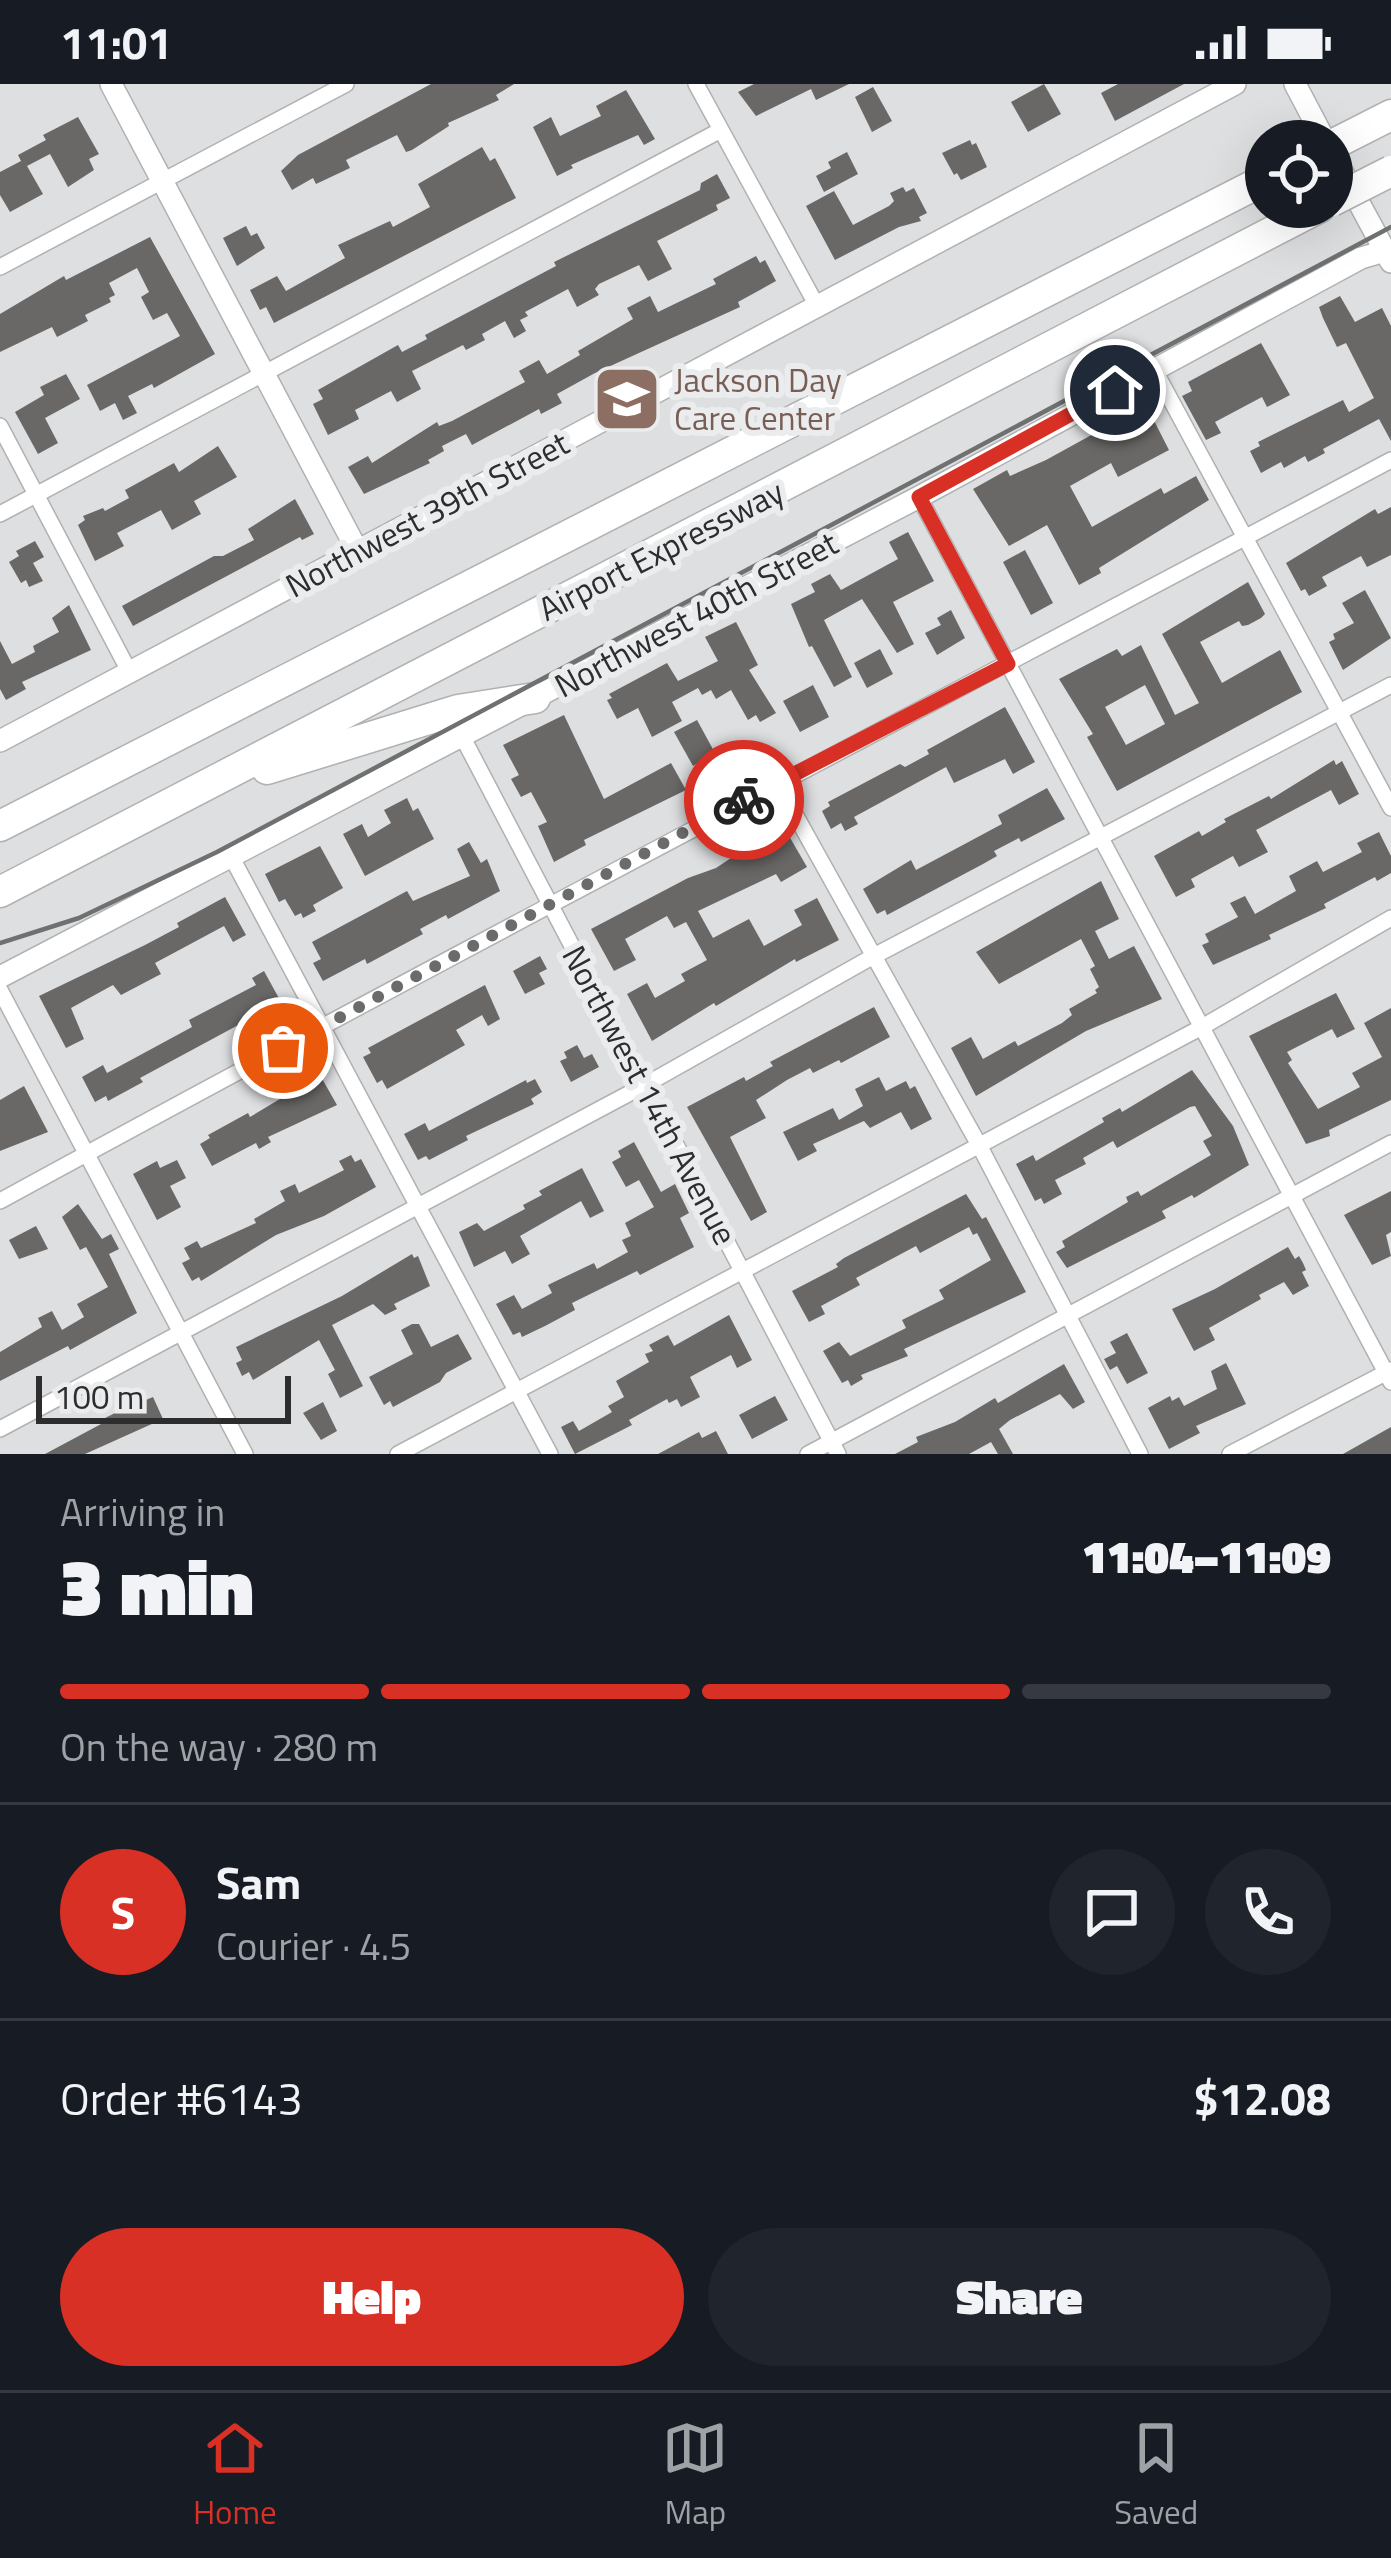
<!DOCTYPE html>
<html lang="en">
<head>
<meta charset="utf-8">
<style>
  :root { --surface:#171b24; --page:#20242c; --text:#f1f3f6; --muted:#9ea1a6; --line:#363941; --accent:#d93025 }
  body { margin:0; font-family:"Titillium Web",sans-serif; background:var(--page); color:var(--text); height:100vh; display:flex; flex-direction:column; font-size:45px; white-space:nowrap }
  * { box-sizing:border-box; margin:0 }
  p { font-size:39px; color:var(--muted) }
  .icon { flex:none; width:66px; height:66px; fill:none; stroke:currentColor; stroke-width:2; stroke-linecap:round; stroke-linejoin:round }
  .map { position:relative; height:1370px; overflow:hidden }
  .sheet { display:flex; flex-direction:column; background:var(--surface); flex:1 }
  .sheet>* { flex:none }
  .tools { position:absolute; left:1245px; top:36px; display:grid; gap:24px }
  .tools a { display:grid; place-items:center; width:108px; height:108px; border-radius:50%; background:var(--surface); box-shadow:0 12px 48px #0002; font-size:60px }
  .scale { position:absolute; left:36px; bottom:30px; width:255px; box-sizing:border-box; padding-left:12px; border:6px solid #2d2d2d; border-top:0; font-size:33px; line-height:42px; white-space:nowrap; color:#2d2d2d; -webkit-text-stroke:9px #ebeced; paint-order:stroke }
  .pin { position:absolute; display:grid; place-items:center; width:102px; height:102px; color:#fff; margin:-51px; border:6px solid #fff; border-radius:50%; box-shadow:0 3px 12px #0007 }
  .courier { position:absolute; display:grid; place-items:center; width:120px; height:120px; margin:-60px; border:9px solid #d93025; border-radius:50%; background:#fff; color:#222; box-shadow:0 3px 15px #0007 }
  .summary em { font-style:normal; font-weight:800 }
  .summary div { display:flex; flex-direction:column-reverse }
  .summary { display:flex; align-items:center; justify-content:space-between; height:204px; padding:0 60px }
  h1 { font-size:78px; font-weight:800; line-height:90px }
  .bar { display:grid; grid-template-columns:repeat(4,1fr); gap:18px 12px; align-content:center; height:144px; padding:0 60px }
  .bar i { height:15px; border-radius:9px; background:var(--line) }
  .bar .current { background:var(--accent) }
  .bar p { grid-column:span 4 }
  .line { display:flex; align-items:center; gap:30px; padding:0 60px; border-top:3px solid var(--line) }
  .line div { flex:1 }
  .round { display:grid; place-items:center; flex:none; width:126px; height:126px; border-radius:63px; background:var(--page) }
  .cta { display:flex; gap:24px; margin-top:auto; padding:24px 60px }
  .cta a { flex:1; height:138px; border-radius:72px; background:var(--accent); color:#fff; font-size:48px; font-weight:800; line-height:138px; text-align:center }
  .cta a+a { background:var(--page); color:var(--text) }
  .status { display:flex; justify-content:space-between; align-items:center; height:84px; padding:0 60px; background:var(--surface); direction:ltr }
  .status svg { height:33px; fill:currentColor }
  .tabs { display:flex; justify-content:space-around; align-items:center; height:168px; border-top:3px solid var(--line); background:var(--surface); font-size:33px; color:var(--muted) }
  .tabs a { display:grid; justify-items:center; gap:6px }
  .tabs .current { color:var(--accent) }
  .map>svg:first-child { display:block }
  .building { fill:#696867; fill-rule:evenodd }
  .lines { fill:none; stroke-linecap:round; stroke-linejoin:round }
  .street-casing { stroke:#b0b1b2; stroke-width:18 }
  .secondary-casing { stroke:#b0b1b2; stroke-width:24 }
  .highway-casing { stroke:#b0b1b2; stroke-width:33 }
  .street { stroke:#fff; stroke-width:15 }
  .secondary { stroke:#fff; stroke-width:21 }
  .highway { stroke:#fff; stroke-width:30 }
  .rail { stroke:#6f7070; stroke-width:4.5 }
  .highway-bridge-casing { stroke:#b0b1b2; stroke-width:33; stroke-linecap:butt }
  .highway-bridge { stroke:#fff; stroke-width:30 }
  .done { stroke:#6b6b6c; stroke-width:12; stroke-dasharray:0 21.6 }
  .route { stroke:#d93025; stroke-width:15 }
  .labels { text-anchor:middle; stroke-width:12; stroke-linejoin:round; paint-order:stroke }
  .education-label { font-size:33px; fill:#785e54; stroke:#ebeced; text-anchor:start }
  .street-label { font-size:33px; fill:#2d2d2d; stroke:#ebeced }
</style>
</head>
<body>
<div class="status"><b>11:01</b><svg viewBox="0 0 49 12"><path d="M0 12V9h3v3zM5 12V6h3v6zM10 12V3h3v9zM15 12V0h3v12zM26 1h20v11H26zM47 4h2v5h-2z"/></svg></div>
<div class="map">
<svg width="1391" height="1370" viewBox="0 0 1391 1370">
  <rect width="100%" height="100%" fill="#dedfe0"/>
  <g class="building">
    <path d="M431,0H514L496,11L499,16L448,39L449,42L412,66L406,68L397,51L346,76L350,84L316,100L313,94L292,106L281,87L298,71Z"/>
    <path d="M754,0H849L816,16L811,5L756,32L738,8Z"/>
    <path d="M1044,0L1061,30L1028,48L1011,18Z"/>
    <path d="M1118,0H1184L1115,37L1101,9Z"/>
    <path d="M873,3L892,37L872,48L855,13Z"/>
    <path d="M626,6L655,55L644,61L638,51L571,81L573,84L557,92L533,43L551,33L560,52L601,32L596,22Z"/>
    <path d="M78,33L99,70L89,75L94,86L68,103L50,70L27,82L43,110L10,128L0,111V88L21,77L18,71L46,56L43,51Z"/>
    <path d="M970,56L972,61L976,59L987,83L961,96L957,89L954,91L942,69Z"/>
    <path d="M482,63L490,77L495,74L516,114L274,239L266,223L260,226L250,206L277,192L286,207L345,174L338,161L390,137L393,143L430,123L418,100Z"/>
    <path d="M847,68L858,90L824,108L816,92L831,84L828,78Z"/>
    <path d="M717,90L730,114L716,121L718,126L657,157L672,185L648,197L639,181L599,200L595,205L599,211L577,223L568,205L525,228L528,232L520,236L526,247L514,254L505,237L482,250L485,256L466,266L463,261L412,287L421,305L397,318L391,307L355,326L359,335L328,351L313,320L323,315L318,306L398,261L402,268L427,255L425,251L556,182L554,178L700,106L701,99Z"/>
    <path d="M903,103L906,108L914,104L927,129L919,133L921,137L899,143L835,176L806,122L834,107L853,141L889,122L894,117L890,109Z"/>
    <path d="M246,142L251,152L257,149L265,164L237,182L223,154Z"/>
    <path d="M150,153L215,270L154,304L152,300L128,312L137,329L123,336L115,319L100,327L87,301L180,252L167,229L153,236L141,213L149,208L137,184L109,199L115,211L109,214L111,218L85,231L88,237L57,253L52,243L0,268V230L64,192L66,196Z"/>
    <path d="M756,172L760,179L765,176L776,197L738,218L740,223L595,289L557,310L562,319L541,330L539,325L472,361L466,350L442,362L444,367L428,376L430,379L364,410L348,383L368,372L372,379L437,338L439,342L452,337L525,298L519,287L539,276L547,290L580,271L578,267L633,235L627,224L650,212L658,228L716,200L713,195Z"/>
    <path d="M1340,212L1355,238L1382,224L1391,242V357L1379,335L1323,365L1325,369L1308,378L1305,372L1284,384L1281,378L1261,389L1250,367L1260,362L1258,358L1343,316L1349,328L1374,314L1346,259L1337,263L1323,234L1319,223Z"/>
    <path d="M1261,259L1290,311L1267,323L1262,313L1215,338L1221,349L1206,356L1182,312L1192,307L1188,298Z"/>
    <path d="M66,290L80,315L45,334L58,359L38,370L15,328L44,311L40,303Z"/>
    <path d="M1146,321L1169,366L1118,393L1111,379L1070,402L1092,443L1161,404L1164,410L1196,392L1209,416L1099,484L1101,489L1079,501L1047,441L1009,462L973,405L1007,386L1010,392L1046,376Z"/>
    <path d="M218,362L237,393L194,417L201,430L172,446L161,426L117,449L124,462L95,477L78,441L85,436L83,432L103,424L105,427L129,414L125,406L174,379L179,388Z"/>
    <path d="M295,415L314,450L302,456L300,453L133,542L122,522L214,472H223L254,456L248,445Z"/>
    <path d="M1391,423V471L1367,483L1361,472L1322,493L1327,502L1309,512L1305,505L1301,507L1286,479L1375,425L1378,430Z"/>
    <path d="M908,448L934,497L893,518L914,560L897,569L862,515L824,536L852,593L834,603L812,562L809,563L791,520L815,508L811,500L830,490L841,506L898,475L889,458Z"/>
    <path d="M35,457L44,473L33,479L43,497L29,503L26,496L21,499L9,478L19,472L16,467Z"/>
    <path d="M1025,466L1053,519L1031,531L1003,478Z"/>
    <path d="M1248,498L1265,530L1261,534L1248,541L1242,542L1239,537L1200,558L1222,599L1280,566L1302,608L1117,707L1087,653L1093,650L1059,595L1117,565L1122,572L1141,561L1175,631L1199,619L1162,550ZM1145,601L1165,640L1126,661L1105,623Z"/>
    <path d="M1365,506L1391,554L1343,586L1329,558L1335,555L1333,550L1354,539L1342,519Z"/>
    <path d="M69,521L91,566L22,598L26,605L6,616L0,605V557L12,580L35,568L33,562L59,548L52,534Z"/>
    <path d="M951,526L965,554L937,571L925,549L941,541L937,534Z"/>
    <path d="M736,538L758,581L749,586L776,629L760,638L756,631L748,636L731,606L716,615L711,606L702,611L698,604L672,618L682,637L652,653L638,624L617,635L607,616L612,614L609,610L667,579L678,597L718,577L705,553Z"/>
    <path d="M880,565L893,590L867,604L854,579Z"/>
    <path d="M813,601L829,633L800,648L783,617Z"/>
    <path d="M1005,623L1035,678L1013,690L1005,675L954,699L946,683L854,733L858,740L845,747L841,739L831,745L822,727L830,722L828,718L900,680L905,683L929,670L927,666Z"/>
    <path d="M564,631L604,715L671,679L686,706L584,756L586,761L554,778L538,742L547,738L531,708L521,713L511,695L519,691L503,661Z"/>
    <path d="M697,636L715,669L693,682L674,648Z"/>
    <path d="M1334,676L1336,681L1342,677L1359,710L1339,721L1331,706L1256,746L1268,768L1239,783L1233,772L1191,795L1195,803L1176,813L1154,772L1199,747L1202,752L1226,738L1224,735L1269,712L1271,715Z"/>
    <path d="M1047,704L1065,735L1021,758L1019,754L994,767L997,772L983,780L887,831L885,826L877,830L863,805L911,776L916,786L961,762L1002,740L998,731Z"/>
    <path d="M407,714L413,727L418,724L434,755L365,792L343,750L362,740L368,753L391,739L384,726Z"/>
    <path d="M1379,748L1391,772V789L1377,797L1375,793L1324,820L1326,824L1269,851L1271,855L1213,881L1202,861L1209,858L1205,850L1238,833L1230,819L1245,812L1255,830L1296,807L1289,792L1317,777L1323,788L1362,768L1357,759Z"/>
    <path d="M789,752L807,783L781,798L776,790L698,827L713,854L749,835L764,862L802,841L794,826L817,814L839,856L796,878L795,875L716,922L714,919L652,957L627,910L647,899L655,914L685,897L681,890L707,876L686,838L674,844L667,832L625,855L636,876L614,887L591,845L688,794L716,784L752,760L756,770Z"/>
    <path d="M469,758L481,779L487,775L500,807L448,835L446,831L420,845L423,850L367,880L365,875L323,897L313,879L321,875L312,858L407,807L413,817L470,792L457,765Z"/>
    <path d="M320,762L343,804L313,821L316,827L303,834L301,829L295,832L285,815L279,818L265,790Z"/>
    <path d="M1101,797L1119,835L1095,847L1109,875L1134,862L1162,915L1086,947L976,1012L951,964L971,953L983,975L1015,957L1018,962L1062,939L1072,931L1069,925L1097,909L1095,906L1099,903L1090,885L1095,882L1081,855L999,900L976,868Z"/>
    <path d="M225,813L246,851L233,858L224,842L155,879L161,890L121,911L113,901L71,924L84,955L66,964L39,912L145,861L179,843L177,839Z"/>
    <path d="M540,872L547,885L539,889L545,900L525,910L513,887Z"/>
    <path d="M264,887L281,918L140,994L143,998L108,1017L106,1012L95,1018L82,993L103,981L107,989L192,943L189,936L256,901L252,894Z"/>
    <path d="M485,901L500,935L488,942L482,931L456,946L465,961L387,1005L382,996L377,999L363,973L371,969L368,964Z"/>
    <path d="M1336,909L1355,945L1337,954L1332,945L1287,968L1292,976L1288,979L1318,1025L1360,1003L1352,989L1382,973L1364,939L1391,924V1016L1329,1046L1330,1052L1306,1060L1249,952Z"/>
    <path d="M874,923L890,953L841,979L839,976L813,989L810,984L787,996L756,1016L766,1034L730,1053L767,1128L751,1137L687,1023L744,993L746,997L773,982L770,978Z"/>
    <path d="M577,961L584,974L592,970L599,983L571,998L560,977L567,974L564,968Z"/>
    <path d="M1192,986L1233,1042L1249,1081L1194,1114L1192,1111L1162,1127L1166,1134L1067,1184L1056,1168L1065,1163L1062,1157L1128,1118L1126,1113L1138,1107L1141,1112L1211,1071L1203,1057L1212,1052L1195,1022L1190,1023L1117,1064L1113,1057L1083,1074L1086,1080L1055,1096L1062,1110L1044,1120L1041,1114L1035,1117L1016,1080L1033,1071L1036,1077L1104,1038L1102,1034L1120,1024L1122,1028Z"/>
    <path d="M320,991L337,1021L268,1053L271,1058L259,1065L256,1059L212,1082L200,1060L210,1054L208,1051L248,1029L250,1033Z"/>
    <path d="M879,993L886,1007L906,997L910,1005L915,1002L932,1035L911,1046L901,1028L870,1044L864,1037L813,1060L817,1067L798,1077L783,1048L833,1024L839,1036L863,1022L855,1005Z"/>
    <path d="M535,995L542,1008L531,1015L534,1020L466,1052L468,1056L429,1076L426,1072L418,1076L404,1050L425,1039L429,1047L526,996L527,999Z"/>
    <path d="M24,1002L48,1048L0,1067V1016Z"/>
    <path d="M634,1058L661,1108L675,1100L689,1129L680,1134L694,1163L640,1191L637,1187L572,1219L575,1226L545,1242L522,1253L520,1248L513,1251L496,1220L514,1211L522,1225L552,1209L548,1201L554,1198L594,1179L597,1185L628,1168L622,1156L631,1152L625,1139L654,1123L639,1096L626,1103L612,1078L621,1073L618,1067Z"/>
    <path d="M351,1071L355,1078L361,1075L376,1103L324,1132L276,1151L201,1197L199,1193L192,1197L182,1179L190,1175L184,1164L197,1157L201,1164L256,1139L254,1135L285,1117L280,1107L295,1100L299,1109L344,1086L339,1077Z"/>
    <path d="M177,1076L186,1094L170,1102L181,1123L157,1136L133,1090L157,1077L160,1084Z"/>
    <path d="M582,1084L604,1127L590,1134L581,1117L520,1152L530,1170L512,1180L505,1167L474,1183L459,1148L477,1139L484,1147L525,1125L523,1121L542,1111L539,1107Z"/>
    <path d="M1391,1107V1148L1386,1151L1391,1172L1372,1181L1344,1131Z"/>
    <path d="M966,1110L982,1135L986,1133L1026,1208L904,1265L908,1272L861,1291L863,1295L851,1302L848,1296L842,1299L823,1267L839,1258L850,1272L906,1244L902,1236L944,1215L939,1206L991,1176L977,1149L973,1151L969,1143L920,1169L916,1162L856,1194L860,1201L821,1222L825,1230L809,1238L792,1207L838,1183L836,1180L844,1174Z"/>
    <path d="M78,1120L102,1155L111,1150L119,1165L109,1170L137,1229L70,1266L68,1262L0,1297V1268L42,1243L38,1234L52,1227L62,1246L84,1233L77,1220L108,1203L86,1163L80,1166L62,1133Z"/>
    <path d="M36,1142L48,1165L19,1175L9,1156Z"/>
    <path d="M1288,1163L1295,1175L1299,1172L1303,1179L1306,1186L1302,1188L1309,1202L1293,1211L1284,1198L1259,1211L1261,1215L1209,1244L1215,1256L1194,1267L1172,1225L1215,1205Z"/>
    <path d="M412,1170L414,1174L418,1172L430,1202L394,1220L397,1225L385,1231L373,1220L332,1241L363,1302L340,1314L328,1290L335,1286L319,1256L253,1296L249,1288L242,1292L236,1279L242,1276L236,1263L342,1212Z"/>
    <path d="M729,1231L752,1276L737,1284L731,1271L690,1293L700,1313L681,1323L677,1315L669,1319L667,1315L629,1336L632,1341L575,1370L561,1343L573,1337L579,1347L612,1328L608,1322L624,1313L616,1297L649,1278L645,1270L653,1267L649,1261L668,1251L674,1262Z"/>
    <path d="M412,1240H419L431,1263L458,1250L472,1275L446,1289L440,1298L393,1323L390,1317L384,1321L369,1293L413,1270L401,1246Z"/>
    <path d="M1127,1249L1148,1289L1127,1300L1117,1282L1110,1286L1104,1275L1116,1269L1110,1258Z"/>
    <path d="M1226,1279L1246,1320L1196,1342L1200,1349L1169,1365L1148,1324L1170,1312L1172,1317L1179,1313L1184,1322L1217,1305L1211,1287Z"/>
    <path d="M1064,1280L1085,1318L1073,1325L1060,1310L1010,1336L999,1345L1013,1370H998L991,1358L969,1370H895L918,1358L916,1353L955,1338L995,1314L998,1319Z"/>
    <path d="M775,1312L788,1336L752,1355L739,1331Z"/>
    <path d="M153,1313L163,1335L85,1370H45L103,1339L101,1336L115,1329Z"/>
    <path d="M323,1318L337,1347L321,1356L303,1329Z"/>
    <path d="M1391,1343V1370H1343Z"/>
    <path d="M716,1347L728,1370H658L699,1348L702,1354Z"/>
  </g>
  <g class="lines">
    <g class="street-casing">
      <g id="street">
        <path d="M696,0L817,222"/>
        <path d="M0,183L346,0"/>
        <path d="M1154,285L1391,724"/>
        <path d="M0,342L130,589"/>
        <path d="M919,413L1391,1298"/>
        <path d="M0,430L719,47"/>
        <path d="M462,652L838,1370"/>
        <path d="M777,698L979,1061L1140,1370"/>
        <path d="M231,772L550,1370"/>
        <path d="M0,906L245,1370"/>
        <path d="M0,1117C461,865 927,623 1391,376"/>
        <path d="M0,1345L645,1001L872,873L1391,601"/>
        <path d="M398,1370L1202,943L1391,834"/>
        <path d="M808,1370L1391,1059"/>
        <path d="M1230,1370L1391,1286"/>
      </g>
    </g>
    <g class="secondary-casing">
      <g id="secondary">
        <path d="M111,0L357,466"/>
        <path d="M1295,0L1325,57"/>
        <path d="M1332,69L1391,178"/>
        <path d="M0,657L1235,0"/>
        <path d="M0,893L919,413L1361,174L1385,167"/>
      </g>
    </g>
    <g class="highway-casing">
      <g id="highway">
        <path d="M1332,61L1391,31"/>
        <path d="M267,685L458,626L535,614"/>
        <path d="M0,742L1266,95"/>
        <path d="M0,808L1320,123"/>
      </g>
    </g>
    <use href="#street" class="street"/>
    <use href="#secondary" class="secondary"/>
    <use href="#highway" class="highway"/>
    <path class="rail" d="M0,859L79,834L217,768L1391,143"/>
    <g class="highway-bridge-casing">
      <path id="highway-bridge" d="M1332,117L1391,87"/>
    </g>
    <use href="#highway-bridge" class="highway-bridge"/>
  </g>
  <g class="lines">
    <path class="done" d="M283,964L744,716"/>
    <path class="route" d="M744,716L1008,580L919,413L1115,306"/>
  </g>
  <defs>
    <g id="school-square" transform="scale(3.45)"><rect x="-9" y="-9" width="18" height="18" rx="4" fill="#8d6e63" stroke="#ebeced"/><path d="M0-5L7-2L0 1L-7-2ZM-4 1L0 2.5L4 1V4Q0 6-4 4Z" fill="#fff"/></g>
  </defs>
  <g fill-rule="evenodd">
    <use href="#school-square" x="627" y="315"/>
  </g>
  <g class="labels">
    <g class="education-label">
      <text x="674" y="308">Jackson Day<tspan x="674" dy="38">Care Center</tspan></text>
    </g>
    <g class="street-label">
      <text transform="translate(427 430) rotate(-28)" y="12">Northwest 39th Street</text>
      <text transform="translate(661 466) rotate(-27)" y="12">Airport Expressway</text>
      <text transform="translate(696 530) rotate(-28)" y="12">Northwest 40th Street</text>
      <text transform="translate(650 1011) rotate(62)" y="12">Northwest 14th Avenue</text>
    </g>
  </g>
</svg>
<div class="tools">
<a><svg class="icon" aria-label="locate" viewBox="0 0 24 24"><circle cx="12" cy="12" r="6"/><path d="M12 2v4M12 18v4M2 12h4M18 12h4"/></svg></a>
</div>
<div class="scale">100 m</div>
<div class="pin" style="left:283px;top:964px;background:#ea580c"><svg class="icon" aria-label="bag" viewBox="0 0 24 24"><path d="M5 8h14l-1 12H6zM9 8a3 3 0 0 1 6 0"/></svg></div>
<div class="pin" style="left:1115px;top:306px;background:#1f2937"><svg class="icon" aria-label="home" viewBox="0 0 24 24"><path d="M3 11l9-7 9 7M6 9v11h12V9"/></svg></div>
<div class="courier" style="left:744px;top:716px"><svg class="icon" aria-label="bike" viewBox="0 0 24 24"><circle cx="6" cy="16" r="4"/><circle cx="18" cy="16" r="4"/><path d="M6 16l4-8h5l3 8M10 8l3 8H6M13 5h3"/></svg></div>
</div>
<section class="sheet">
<div class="summary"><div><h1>3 min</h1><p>Arriving in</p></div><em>11:04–11:09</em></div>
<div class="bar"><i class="current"></i><i class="current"></i><i class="current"></i><i></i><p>On the way · 280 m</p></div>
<div class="line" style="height:216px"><b class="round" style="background:var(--accent);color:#fff">S</b><div><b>Sam</b><p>Courier · 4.5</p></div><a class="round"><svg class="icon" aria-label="chat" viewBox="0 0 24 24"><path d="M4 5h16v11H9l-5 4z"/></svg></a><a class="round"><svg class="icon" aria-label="phone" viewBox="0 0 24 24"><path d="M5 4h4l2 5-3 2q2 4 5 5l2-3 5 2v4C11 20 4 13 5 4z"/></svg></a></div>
<div class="line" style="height:156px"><div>Order #6143</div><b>$12.08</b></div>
<div class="cta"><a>Help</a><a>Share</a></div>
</section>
<nav class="tabs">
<a class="current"><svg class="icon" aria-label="home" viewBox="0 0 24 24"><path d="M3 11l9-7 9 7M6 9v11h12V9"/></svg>Home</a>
<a><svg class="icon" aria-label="map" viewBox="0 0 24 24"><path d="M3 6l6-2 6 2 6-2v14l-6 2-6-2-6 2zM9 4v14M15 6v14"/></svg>Map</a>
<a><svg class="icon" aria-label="saved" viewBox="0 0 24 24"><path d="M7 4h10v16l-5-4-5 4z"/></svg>Saved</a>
</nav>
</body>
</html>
